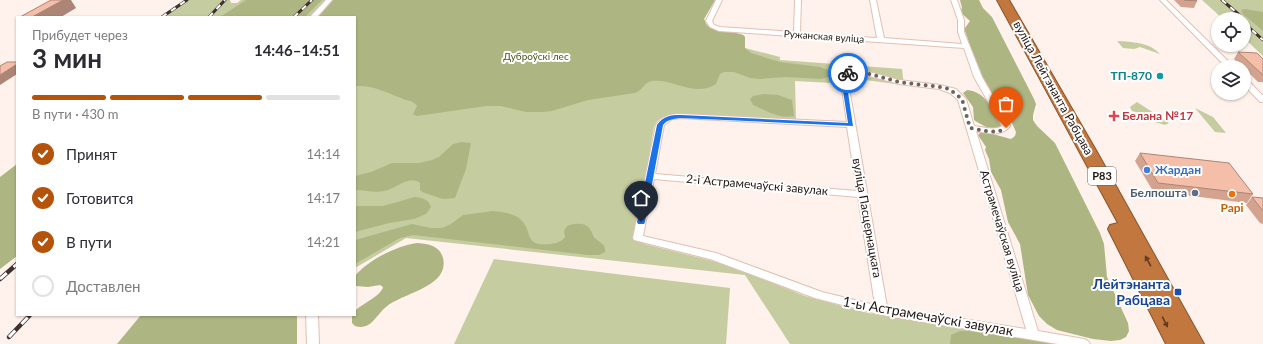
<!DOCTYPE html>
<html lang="ru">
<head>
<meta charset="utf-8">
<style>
  :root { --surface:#fff; --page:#f7f7f7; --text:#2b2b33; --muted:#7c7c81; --line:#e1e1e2; --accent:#b45309 }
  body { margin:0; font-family:Lato,sans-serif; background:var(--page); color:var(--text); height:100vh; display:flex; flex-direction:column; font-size:15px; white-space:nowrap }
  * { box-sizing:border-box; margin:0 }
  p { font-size:13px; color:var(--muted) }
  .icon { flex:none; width:22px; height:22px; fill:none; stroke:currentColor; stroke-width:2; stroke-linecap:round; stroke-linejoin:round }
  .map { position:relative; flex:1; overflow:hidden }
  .sheet { position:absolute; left:16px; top:16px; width:340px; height:300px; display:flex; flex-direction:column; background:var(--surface); border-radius:0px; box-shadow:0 1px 3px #0004 }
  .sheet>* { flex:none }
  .fabs { position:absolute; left:1211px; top:12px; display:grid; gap:8px }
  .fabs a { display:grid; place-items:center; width:40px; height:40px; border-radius:50%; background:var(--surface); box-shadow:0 1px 3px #0004; font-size:20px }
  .pin { position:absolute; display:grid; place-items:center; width:34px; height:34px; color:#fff; margin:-41px -17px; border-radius:50% 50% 50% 0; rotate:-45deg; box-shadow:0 0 4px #0007 }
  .pin .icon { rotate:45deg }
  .courier { position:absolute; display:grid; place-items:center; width:40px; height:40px; margin:-20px; border:3px solid #1a73e8; border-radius:50%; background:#fff; color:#222; box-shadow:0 1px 5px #0007 }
  .overview em { font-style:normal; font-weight:700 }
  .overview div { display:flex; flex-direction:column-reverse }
  .overview { display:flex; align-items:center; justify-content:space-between; height:68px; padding:0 16px }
  h1 { font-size:26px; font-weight:700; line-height:30px }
  .bar { display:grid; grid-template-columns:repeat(4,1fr); gap:6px 4px; align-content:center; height:48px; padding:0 16px }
  .bar i { height:5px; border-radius:3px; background:var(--line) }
  .bar .current { background:var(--accent) }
  .bar p { grid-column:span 4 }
  ol { padding:0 16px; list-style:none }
  li { display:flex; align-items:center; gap:12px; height:44px }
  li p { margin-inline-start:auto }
  li .icon { padding:4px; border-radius:50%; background:var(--accent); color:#fff; stroke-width:4 }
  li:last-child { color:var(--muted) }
  li i { width:22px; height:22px; border:2px solid var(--line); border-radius:50% }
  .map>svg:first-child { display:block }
  .green { fill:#c5cca0 }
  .forest { fill:#adb682 }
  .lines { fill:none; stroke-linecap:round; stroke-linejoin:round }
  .street-casing { stroke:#e1c0b3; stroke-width:2 }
  .highway-casing { stroke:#89552f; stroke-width:2 }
  .street { fill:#fff; fill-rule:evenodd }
  .highway { fill:#c1773e; fill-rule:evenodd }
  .rail-far1-casing { stroke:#3f322e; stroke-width:3 }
  .rail-casing { stroke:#3f322e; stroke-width:4.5 }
  .rail-far1 { stroke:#fff; stroke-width:2; stroke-dasharray:5.5; stroke-linecap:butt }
  .rail { stroke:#fff; stroke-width:3; stroke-dasharray:9; stroke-linecap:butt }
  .wall { fill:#d3a390 }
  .shaded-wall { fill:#ac8576 }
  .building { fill:#f5bea8; stroke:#ac8576 }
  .oneway { fill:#623d24 }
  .route { fill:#1a73e8 }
  .done { stroke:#6f635e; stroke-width:4; stroke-dasharray:0 7.2 }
  .culture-dot { fill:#0f9aa8; stroke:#fff; stroke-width:1.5 }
  .health-dot { fill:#e0444e; stroke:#fff; stroke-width:1.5 }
  .shop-dot { fill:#3f7fe0; stroke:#fff; stroke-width:1.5 }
  .service-dot { fill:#5c6f8a; stroke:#fff; stroke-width:1.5 }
  .food-dot { fill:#e8710a; stroke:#fff; stroke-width:1.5 }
  .transit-dot { fill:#1a4fb4; stroke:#fff; stroke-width:1.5 }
  .labels { text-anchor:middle; stroke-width:4; stroke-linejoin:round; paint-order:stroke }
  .far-street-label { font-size:10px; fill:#221612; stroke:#fff }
  .far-park-label { font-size:10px; fill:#4f561c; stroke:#fff }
  .shield { fill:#fff; stroke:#645c59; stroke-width:1 }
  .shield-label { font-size:11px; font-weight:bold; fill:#221612 }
  .culture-label { font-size:12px; font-weight:bold; fill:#0d838f; stroke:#fff; text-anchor:end }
  .street-label { font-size:12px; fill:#221612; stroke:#fff }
  .health-label { font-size:12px; font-weight:bold; fill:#be3a42; stroke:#fff; text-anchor:start }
  .shop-label { font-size:12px; font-weight:bold; fill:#366cbe; stroke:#fff; text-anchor:start }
  .service-label { font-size:12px; font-weight:bold; fill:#4e5e75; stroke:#fff; text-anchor:end }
  .food-label { font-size:12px; font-weight:bold; fill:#c56008; stroke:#fff }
  .near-transit-label { font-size:14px; font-weight:bold; fill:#164399; stroke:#fff; text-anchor:end }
  .near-street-label { font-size:14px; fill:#221612; stroke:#fff }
</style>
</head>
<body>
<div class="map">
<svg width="1263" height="344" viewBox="0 0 1263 344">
  <rect width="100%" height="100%" fill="#fff1eb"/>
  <g class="green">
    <path d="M184,0H230L231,3H237L241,0H715L704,19C707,33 732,30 743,35L745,37V48L780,57V60L902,69L904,85L850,78V84L795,81L796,120L678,114C668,115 658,116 654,127L635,240L645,244L725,264L805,296L868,313L1060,344H790L745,275L406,238L355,268V17H172L163,14Z"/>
    <path d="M1202,0H1263V56L1244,38V19H1223Z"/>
    <path d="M1117,41C1132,42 1149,42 1160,54L1140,47L1134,49L1123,48Z"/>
    <path d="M1137,102L1169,123L1165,125L1148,120L1150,116L1132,111L1130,107Z"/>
    <path d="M1195,108L1213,117L1226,133L1215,132Z"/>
    <path d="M494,259L730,288L726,344H454Z"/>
  </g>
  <g class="forest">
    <path d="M246,0H322L305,17H220Z"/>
    <path d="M333,0H715L704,19L707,26L743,35L745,37V48L751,53L780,62L820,67L828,70L831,74L828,77L821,79L786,77L760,79L750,78L734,72H724L720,74L716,84C694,98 674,78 652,81C644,82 643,90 635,93L588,100L552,111L543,112H526L501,106H486L417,116L413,114L417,106C413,100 407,101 401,98C385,92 373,85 355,86V17H318Z"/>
    <path d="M960,0H979L983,8L992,17L1034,99L1036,104L1033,115V120L1037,126L1055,143L1100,233L1104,244L1107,277L1128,323L1129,331L1126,337L1120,340L1111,341L1093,339L1057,330L1047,324L1039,316L1028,295L1020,244L1008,222L1001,190L991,172L989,159L985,150L986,147L978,135L981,132L989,133L1011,139L1015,136L1016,132L1012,123L981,77L965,31V28L970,21L960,12L962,8Z"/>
    <path d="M1245,9L1263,12V31L1243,14L1241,10Z"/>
    <path d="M967,90C985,91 995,111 1002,126C994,133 982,125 974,120L973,107L963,93Z"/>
    <path d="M764,94L778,95L792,100L794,116C778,119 768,111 753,105L750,99L753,96Z"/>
    <path d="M462,142L471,143L466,169L455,198L443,199L422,192L420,190V183C409,174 396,189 384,191C375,193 364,190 355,190V176L371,172L392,163H419L432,160L439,157L453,144Z"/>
    <path d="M17,164V256L0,269V177Z"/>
    <path d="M415,197C422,198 429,199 431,207L426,214L414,219L389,223L355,232V206H383Z"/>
    <path d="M493,211C502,212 513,213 520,219C534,231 522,247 551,244C557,243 561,242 565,237L564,231L567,226C575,223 587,222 591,231C593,234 593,237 596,239C601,244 606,244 605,252L599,255H588L413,235L400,238L355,264V240L412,224L431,228H442L451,224L463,215Z"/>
    <path d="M418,243C429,244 440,246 443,258C450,287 402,293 386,307C376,315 371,331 355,326L352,323V316L355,315V311C363,303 381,296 383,287L380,285L368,287L355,286V276C368,260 398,245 418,243Z"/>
    <path d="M141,315H297V344H117Z"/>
    <path d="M960,331H969L1060,344H950L951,335Z"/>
  </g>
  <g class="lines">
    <g class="street-casing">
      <g id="street">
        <path d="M326,0H332L317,17H310Z"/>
        <path d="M716,0H722L712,21L714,25L720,27L794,32L795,0H801L800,33L877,38L870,0H876L884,38L962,44L958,32V20L951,0H957L964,20V32L982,77L1010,126C1002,137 988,133 976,131L1038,331L1084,339L1088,341L1090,344H1058L882,315L815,298L710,259L634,240L633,238L656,125C662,116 670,114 681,114L847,122L840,76L848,70H862L899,80L940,85L956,89L966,99L974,126C983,127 995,131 1002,126L974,77L964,48L719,31L710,27L706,21ZM852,74H862L899,84L939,89L950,93L958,100L1026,329L887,307L848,82V77ZM681,118L847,127L857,191L655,174L664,125L672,119ZM654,179L858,197L875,305L822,292L716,253L643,236Z"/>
        <path d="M1160,0H1166L1234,67H1226Z"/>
        <path d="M1244,79H1247L1263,96V102H1260L1244,85Z"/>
        <path d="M306,315H318L319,344H307Z"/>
      </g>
    </g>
    <g class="highway-casing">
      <path id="highway" d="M997,0H1009L1097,152L1204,344H1166L1108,229L1110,225L1118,223Z"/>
    </g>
    <use href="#street" class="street"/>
    <use href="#highway" class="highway"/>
    <g class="rail-far1-casing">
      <g id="rail-far1">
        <path d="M1222,0L1244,19"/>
        <path d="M162,17L187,0"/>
        <path d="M209,17L225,0"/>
        <path d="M294,17L312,0"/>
        <path d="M1244,23L1263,40"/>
      </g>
    </g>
    <g class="rail-casing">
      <g id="rail">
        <path d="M0,279L17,264"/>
        <path d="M9,337L30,315"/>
      </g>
    </g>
    <use href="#rail-far1" class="rail-far1"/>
    <use href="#rail" class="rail"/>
  </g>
  <g class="wall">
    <path d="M1174,0H1196L1197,1L1194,8L1181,7Z"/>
    <path d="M1238,52L1263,59V82H1258L1244,68V67H1242L1234,59Z"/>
    <path d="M1140,153L1253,194L1247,203L1153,191L1135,161Z"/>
    <path d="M1252,197L1263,198V224L1260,223L1246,205Z"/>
  </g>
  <g class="shaded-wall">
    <path d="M63,0H71L76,8L61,17H32Z"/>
    <path d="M17,64V74L0,85V75Z"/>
  </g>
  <g class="building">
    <path d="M51,0H63L32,17H20Z"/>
    <path d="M1184,0H1196L1197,1Z"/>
    <path d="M1238,52L1257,53L1263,59V75Z"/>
    <path d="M7,62H17V64L0,75V66Z"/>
    <path d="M1140,153L1229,163L1253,194L1158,183Z"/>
    <path d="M1252,197L1263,198V211Z"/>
  </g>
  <defs><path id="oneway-solid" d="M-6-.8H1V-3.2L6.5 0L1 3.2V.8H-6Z"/></defs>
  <g class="oneway">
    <use href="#oneway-solid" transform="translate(1148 261) rotate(-119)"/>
    <use href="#oneway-solid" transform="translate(1165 322) rotate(63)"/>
  </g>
  <path class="route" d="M847,72L851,73L846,79L853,126L681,118C673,119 668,119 663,125L645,222L644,224H638L637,222L657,125C663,116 670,115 681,115L848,123L841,78Z"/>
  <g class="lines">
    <path class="done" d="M848,73L862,72L899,82L940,87L949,89L962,99L970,128C981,130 996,135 1006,128"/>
  </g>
  <circle class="culture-dot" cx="1160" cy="76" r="4"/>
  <path class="health-dot" d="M1112 110h4v4h4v4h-4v4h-4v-4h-4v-4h4z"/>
  <circle class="shop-dot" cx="1147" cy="170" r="4"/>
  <circle class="service-dot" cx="1195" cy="193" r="4"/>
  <circle class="food-dot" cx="1232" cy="194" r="4"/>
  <rect class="transit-dot" x="1174" y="288" width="8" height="8" rx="2"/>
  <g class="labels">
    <g class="far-street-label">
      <text transform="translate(824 36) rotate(4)" y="4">Ружанская вуліца</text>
    </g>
    <g class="far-park-label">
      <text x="536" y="60">Дуброўскі лес</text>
    </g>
    <rect class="shield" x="1088" y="167" width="28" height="18" rx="3"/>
    <g class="shield-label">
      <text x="1102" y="180">Р83</text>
    </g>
    <g class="culture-label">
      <text x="1152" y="80">ТП-870</text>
    </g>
    <g class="street-label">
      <text transform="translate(1053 88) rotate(61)" y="4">вуліца Лейтэнанта Рабцава</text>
      <text transform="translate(757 185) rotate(5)" y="4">2-і Астрамечаўскі завулак</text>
      <text transform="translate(867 218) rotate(80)" y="4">вуліца Пасцернацкага</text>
      <text transform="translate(1002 231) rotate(73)" y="4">Астрамечаўская вуліца</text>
    </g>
    <g class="health-label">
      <text x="1122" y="120">Белана №17</text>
    </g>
    <g class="shop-label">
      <text x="1155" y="174">Жардан</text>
    </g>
    <g class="service-label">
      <text x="1187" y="197">Белпошта</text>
    </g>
    <g class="food-label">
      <text x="1232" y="212">Papi</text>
    </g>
    <g class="near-transit-label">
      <text x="1170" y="289">Лейтэнанта<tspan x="1170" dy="16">Рабцава</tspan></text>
    </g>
    <g class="near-street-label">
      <text transform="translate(928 316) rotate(10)" y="5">1-ы Астрамечаўскі завулак</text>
    </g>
  </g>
</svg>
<div class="fabs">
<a><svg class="icon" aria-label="locate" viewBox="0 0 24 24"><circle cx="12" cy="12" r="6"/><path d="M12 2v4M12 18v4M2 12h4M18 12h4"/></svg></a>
<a><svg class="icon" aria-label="layers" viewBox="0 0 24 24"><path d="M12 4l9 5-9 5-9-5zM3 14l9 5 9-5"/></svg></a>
</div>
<div class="pin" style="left:1006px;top:128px;background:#ea580c"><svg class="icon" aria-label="bag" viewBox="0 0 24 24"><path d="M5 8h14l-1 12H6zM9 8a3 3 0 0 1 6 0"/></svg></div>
<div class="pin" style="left:641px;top:222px;background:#1f2937"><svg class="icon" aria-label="home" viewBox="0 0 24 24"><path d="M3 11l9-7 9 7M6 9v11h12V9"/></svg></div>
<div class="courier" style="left:848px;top:73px"><svg class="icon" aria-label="bike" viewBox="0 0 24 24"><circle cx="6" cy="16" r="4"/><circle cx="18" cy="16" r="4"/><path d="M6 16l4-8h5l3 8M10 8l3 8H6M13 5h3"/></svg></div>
<section class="sheet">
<div class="overview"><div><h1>3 мин</h1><p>Прибудет через</p></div><em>14:46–14:51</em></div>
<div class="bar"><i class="current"></i><i class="current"></i><i class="current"></i><i></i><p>В пути · 430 m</p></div>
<ol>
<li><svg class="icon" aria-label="check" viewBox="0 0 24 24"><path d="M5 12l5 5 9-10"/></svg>Принят<p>14:14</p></li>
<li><svg class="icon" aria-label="check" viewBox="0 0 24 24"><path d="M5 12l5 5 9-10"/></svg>Готовится<p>14:17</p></li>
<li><svg class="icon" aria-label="check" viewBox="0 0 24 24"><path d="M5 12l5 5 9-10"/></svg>В пути<p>14:21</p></li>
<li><i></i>Доставлен</li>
</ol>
</section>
</div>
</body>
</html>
